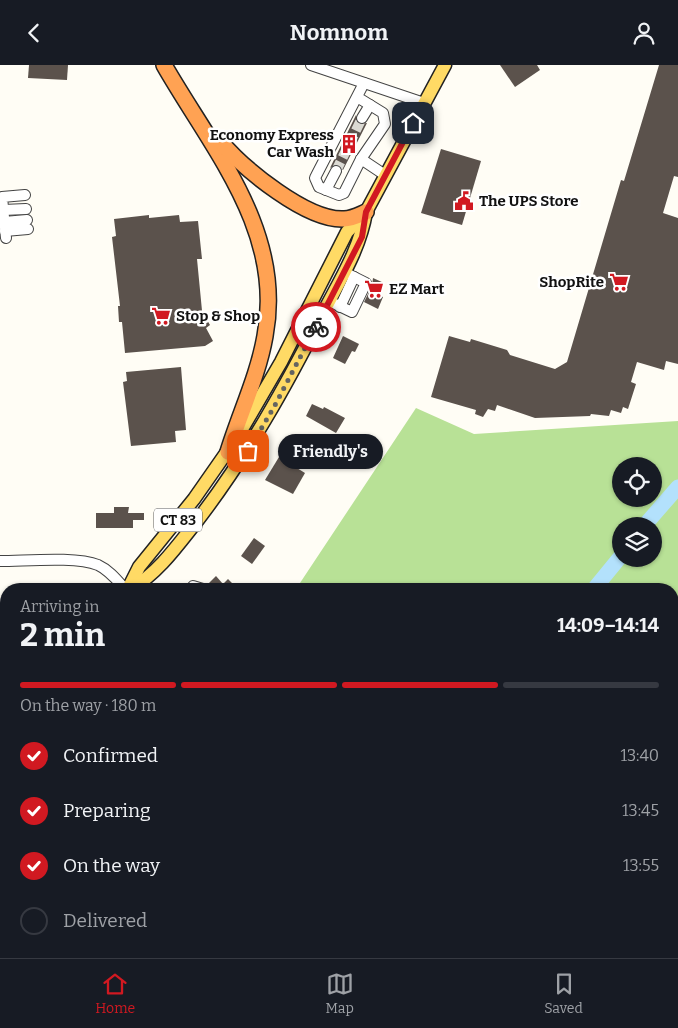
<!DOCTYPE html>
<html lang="en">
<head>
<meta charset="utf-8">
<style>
  :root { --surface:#171b24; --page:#242831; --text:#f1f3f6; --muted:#9ea1a6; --line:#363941; --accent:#d11921 }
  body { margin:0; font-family:Bitter,serif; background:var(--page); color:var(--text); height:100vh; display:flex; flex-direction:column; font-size:19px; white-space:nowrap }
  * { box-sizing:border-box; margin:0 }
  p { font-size:16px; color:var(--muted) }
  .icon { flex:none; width:28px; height:28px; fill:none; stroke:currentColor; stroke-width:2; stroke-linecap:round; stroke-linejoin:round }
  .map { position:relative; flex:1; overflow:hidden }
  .sheet { position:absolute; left:0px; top:518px; width:679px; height:376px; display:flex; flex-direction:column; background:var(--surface); border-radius:20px 20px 0 0; box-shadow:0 1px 4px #0004 }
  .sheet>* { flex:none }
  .buttons { position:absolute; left:612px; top:392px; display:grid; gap:10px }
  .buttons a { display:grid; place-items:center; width:50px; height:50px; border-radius:50%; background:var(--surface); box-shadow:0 1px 4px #0004; font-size:25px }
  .pin { position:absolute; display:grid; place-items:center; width:42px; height:42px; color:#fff; margin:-21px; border-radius:10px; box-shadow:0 2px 8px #0006 }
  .courier { position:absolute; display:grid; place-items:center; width:50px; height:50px; margin:-25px; border:4px solid #d11921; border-radius:50%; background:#fff; color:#222; box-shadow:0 1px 6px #0007 }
  .bubble { position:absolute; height:35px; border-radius:18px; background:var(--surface); box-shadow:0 1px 4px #0004; font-size:16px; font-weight:700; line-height:35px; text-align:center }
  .overview em { font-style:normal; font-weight:700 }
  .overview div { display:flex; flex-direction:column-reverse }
  .overview { display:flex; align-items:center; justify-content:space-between; height:85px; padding:0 20px }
  h1 { font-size:32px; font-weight:700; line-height:38px }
  .bar { display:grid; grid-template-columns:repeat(4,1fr); gap:8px 5px; align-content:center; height:60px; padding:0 20px }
  .bar i { height:6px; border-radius:4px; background:var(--line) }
  .bar .active { background:var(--accent) }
  .bar p { grid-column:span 4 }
  ol { padding:0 20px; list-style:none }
  li { display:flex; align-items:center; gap:15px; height:55px }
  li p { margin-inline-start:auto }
  li .icon { padding:5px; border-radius:50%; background:var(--accent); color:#fff; stroke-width:4 }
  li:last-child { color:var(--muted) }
  li i { width:28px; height:28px; border:2px solid var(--line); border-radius:50% }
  header { display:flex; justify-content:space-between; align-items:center; height:65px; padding:0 20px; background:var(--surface); font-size:22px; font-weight:700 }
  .dock { display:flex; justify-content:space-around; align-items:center; height:70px; border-top:1px solid var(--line); background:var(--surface); font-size:14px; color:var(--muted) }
  .dock a { display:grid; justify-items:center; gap:2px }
  .dock .active { color:var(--accent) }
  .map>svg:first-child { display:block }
  .forest { fill:#b8e196; fill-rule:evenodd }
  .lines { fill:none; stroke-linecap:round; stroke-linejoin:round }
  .river { stroke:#b3e1fc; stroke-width:15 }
  .building { fill:#5b524c }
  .minor-tunnel { stroke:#dbdad3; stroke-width:10; stroke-dasharray:10 5; stroke-linecap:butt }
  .minor-casing { stroke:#444; stroke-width:12 }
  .major-casing { stroke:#222; stroke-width:15 }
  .highway-casing { stroke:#222; stroke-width:18 }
  .minor { stroke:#fff; stroke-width:10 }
  .major { stroke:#ffda65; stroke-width:12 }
  .highway { stroke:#ffa253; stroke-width:15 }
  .done { stroke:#646461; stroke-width:5; stroke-dasharray:0 9 }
  .route { stroke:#d11921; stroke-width:6 }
  .labels { text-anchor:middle; stroke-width:5; stroke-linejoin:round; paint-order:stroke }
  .shield { fill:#fff; stroke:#585858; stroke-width:1 }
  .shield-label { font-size:14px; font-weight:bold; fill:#111 }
  .poi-label { font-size:15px; font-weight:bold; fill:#111; stroke:#fff; text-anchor:start }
</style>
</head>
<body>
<header><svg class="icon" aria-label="back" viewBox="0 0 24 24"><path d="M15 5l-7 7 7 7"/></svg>Nomnom<svg class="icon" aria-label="person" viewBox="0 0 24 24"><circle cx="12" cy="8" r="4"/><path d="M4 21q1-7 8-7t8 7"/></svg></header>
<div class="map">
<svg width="678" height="893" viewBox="0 0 678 893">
  <rect width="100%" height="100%" fill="#fffdf5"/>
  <g class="forest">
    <path d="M416,343L474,369L678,356V556H673L672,524H296ZM621,401H654V434H621ZM621,461H654V494H621Z"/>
    <path d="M132,888H252L250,893H131Z"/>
  </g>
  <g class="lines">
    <g class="river">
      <path d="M644,461L678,422"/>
      <path d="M594,524L621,491"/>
      <path d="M214,893L216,888"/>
    </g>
  </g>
  <g class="building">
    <path d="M29,0H68L67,15L28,13Z"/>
    <path d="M500,0H537L540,5L515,22Z"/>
    <path d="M659,0H678V112L674,111L663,148L678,153V299L666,296L664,305L637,297L631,317L636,319L628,344L623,342L621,348L611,345L609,351L591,349L590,351L535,353L497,340L495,346L488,344L483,352L475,349L476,345L431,332L449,271L470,277L471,274L507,285L510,290L555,304L567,297L621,115L624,116Z"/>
    <path d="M356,50L358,59L367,58L343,105L336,99L330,103Z"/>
    <path d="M441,84L481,96L462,160L421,148Z"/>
    <path d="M149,150V153L179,150L180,157L198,156L202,194H197L203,256L207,255L210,260L206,263L213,276L205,281L125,288L122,257H119L118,241H120L112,172L116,171L114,154Z"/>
    <path d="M373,213L384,218L378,230L383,232L378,244L364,237L372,221Z"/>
    <path d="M343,271L359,279L355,287L352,286L345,299L333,293Z"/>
    <path d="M181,302L186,365L175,366L176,377L131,381L123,317L127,316L126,307Z"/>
    <path d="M312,339L323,344L324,342L345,353L336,368L306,351Z"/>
    <path d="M279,392L305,408L293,429L265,415Z"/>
    <path d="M114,442H129L128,448H144V455H133V463H96V448H114Z"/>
    <path d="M254,473L265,481L252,499L241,491Z"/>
    <path d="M216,511L223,519L228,514L234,520L229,524H210L208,519Z"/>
  </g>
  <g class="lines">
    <path class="minor-tunnel" d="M336,106L362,53"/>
    <g class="minor-casing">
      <g id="minor">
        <path d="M311,0L424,38"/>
        <path d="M357,32L383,48L385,59L361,94L344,128L339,130L319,122L315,113L317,109L364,18"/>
        <path d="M362,53L370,40"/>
        <path d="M361,94L385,110"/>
        <path d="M326,125L336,106"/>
        <path d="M3,145L26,144"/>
        <path d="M4,157L27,155"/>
        <path d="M5,166L28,164"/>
        <path d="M6,173L2,132L25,130"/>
        <path d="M329,236L352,247L366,218L344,207"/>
        <path d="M340,242L354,212"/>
        <path d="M0,496C26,496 76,491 98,500C109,505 117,515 125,524"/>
        <path d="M191,524L193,521L203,524"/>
        <path d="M672,634H678"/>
        <path d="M0,751L6,757"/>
        <path d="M672,790L678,791"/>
        <path d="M302,888L311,893"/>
        <path d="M380,888L386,893"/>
        <path d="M66,893L68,888"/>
        <path d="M319,893L329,888"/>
      </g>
    </g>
    <g class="major-casing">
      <g id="major">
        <path d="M128,524L139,502L194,434L238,371L281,297L347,167L366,147L445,0"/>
        <path d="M131,524C159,507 177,481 197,456C247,391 286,321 323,248C340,215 360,184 366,147"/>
        <path d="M0,648L6,642"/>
      </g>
    </g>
    <g class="highway-casing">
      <g id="highway">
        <path d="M164,0C212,84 285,166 265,271C258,311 240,348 228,387"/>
        <path d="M221,77C244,104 307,156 344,154C352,154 359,150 366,147"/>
      </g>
    </g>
    <use href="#minor" class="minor"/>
    <use href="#major" class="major"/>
    <use href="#highway" class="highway"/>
  </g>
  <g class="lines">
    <path class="done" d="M248,386L274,342L316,262"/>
    <path class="route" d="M316,262L362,172L366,147L413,58"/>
  </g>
  <defs>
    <g id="building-bare" transform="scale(1.5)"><path d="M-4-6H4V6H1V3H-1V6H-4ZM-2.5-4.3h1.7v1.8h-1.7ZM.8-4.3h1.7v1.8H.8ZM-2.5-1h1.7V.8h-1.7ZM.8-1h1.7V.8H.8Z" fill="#d11921" stroke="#fff" stroke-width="2.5" paint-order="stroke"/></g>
    <g id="civic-bare" transform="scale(1.5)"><path d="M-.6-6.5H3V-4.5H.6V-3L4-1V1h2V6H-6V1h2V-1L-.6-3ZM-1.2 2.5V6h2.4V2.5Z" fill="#d11921" stroke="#fff" stroke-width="2.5" paint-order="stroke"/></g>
    <g id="supermarket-bare" transform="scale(1.5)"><path d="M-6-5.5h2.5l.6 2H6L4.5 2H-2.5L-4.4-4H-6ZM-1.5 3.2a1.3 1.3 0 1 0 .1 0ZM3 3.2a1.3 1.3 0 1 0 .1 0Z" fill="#d11921" stroke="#fff" stroke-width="2.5" paint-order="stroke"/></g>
  </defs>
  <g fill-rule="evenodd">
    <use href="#building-bare" x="349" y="79"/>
    <use href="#civic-bare" x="464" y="136"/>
    <use href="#supermarket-bare" x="619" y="217"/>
    <use href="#supermarket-bare" x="374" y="224"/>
    <use href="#supermarket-bare" x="161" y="251"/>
  </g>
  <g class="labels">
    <rect class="shield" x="154" y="443.5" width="48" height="23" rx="4"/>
    <g class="shield-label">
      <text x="178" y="460">CT 83</text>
    </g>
    <g class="poi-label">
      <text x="334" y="75" text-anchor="end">Economy Express<tspan x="334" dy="17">Car Wash</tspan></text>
      <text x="479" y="141">The UPS Store</text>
      <text x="604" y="222" text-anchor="end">ShopRite</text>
      <text x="389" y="229">EZ Mart</text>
      <text x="176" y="256">Stop &amp; Shop</text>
    </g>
  </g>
</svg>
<div class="buttons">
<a><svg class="icon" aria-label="locate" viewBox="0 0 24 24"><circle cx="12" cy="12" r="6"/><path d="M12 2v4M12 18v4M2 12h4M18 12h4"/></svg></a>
<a><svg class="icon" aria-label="layers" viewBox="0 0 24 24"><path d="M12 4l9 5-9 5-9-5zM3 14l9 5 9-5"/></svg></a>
</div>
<div class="pin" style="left:248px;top:386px;background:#ea580c"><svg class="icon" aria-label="bag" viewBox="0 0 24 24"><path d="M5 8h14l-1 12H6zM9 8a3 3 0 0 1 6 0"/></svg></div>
<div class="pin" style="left:413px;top:58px;background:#1f2937"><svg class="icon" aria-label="home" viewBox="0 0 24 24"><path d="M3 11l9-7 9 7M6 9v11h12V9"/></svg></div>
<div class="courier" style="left:316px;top:262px"><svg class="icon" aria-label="bike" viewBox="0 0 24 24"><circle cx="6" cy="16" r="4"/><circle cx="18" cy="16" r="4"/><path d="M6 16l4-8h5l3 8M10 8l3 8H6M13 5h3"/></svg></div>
<div class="bubble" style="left:278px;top:369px;width:105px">Friendly's</div>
<section class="sheet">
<div class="overview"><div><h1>2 min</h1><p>Arriving in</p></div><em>14:09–14:14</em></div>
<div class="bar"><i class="active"></i><i class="active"></i><i class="active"></i><i></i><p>On the way · 180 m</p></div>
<ol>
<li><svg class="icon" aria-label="check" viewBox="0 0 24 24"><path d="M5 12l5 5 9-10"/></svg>Confirmed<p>13:40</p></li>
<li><svg class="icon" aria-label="check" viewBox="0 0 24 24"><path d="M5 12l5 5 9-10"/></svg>Preparing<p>13:45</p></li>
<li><svg class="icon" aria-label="check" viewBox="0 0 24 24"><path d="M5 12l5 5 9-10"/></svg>On the way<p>13:55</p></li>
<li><i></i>Delivered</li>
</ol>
</section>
</div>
<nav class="dock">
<a class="active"><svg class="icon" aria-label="home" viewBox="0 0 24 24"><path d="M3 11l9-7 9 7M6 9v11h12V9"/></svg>Home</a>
<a><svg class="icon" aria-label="map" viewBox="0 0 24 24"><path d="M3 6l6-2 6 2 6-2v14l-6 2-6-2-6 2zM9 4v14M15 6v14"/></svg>Map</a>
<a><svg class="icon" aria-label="saved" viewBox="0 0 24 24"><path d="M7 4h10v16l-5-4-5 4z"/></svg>Saved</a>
</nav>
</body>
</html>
